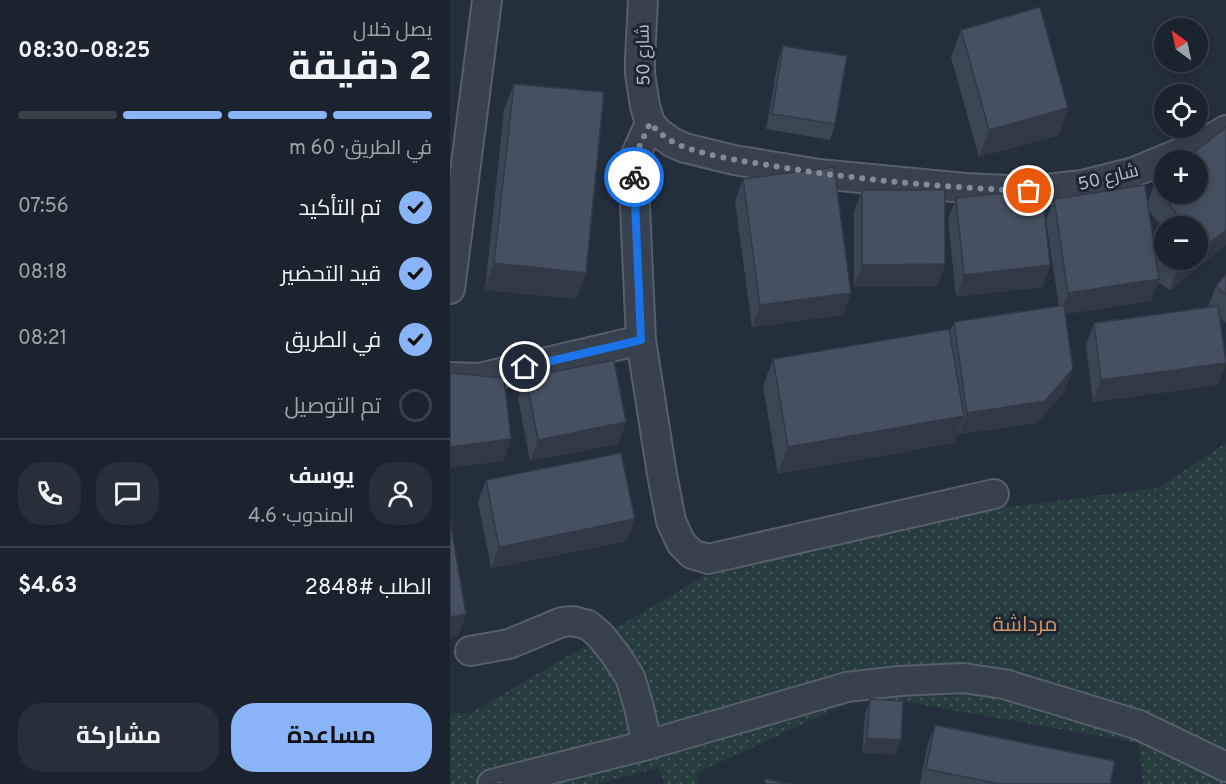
<!DOCTYPE html>
<html lang="ar">
<head>
<meta charset="utf-8">
<style>
  :root { --surface:#1b232e; --page:#282f3a; --text:#f1f3f6; --muted:#a0a4aa; --line:#39404a; --accent:#8ab4f8 }
  body { margin:0; font-family:Overpass,Cairo,sans-serif; background:var(--page); color:var(--text); direction:rtl; height:100vh; display:flex; flex-direction:column; font-size:22px; white-space:nowrap }
  * { box-sizing:border-box; margin:0 }
  p { font-size:20px; color:var(--muted) }
  .icon { flex:none; width:33px; height:33px; fill:none; stroke:currentColor; stroke-width:2; stroke-linecap:round; stroke-linejoin:round }
  .map { position:relative; flex:1; overflow:hidden; direction:ltr }
  .panel { display:flex; flex-direction:column; background:var(--surface); width:450px }
  .panel>* { flex:none }
  .needle { width:39px; rotate:327deg }
  .buttons { position:absolute; left:704px; top:18px; display:grid; gap:12px }
  .buttons a { display:grid; place-items:center; width:54px; height:54px; border-radius:50%; background:var(--surface); box-shadow:0 3px 15px #0003,0 0 0 2px var(--line); font-size:30px }
  .pin { position:absolute; display:grid; place-items:center; width:51px; height:51px; color:#fff; margin:-26px; border:3px solid #fff; border-radius:50%; box-shadow:0 2px 6px #0007 }
  .courier { position:absolute; display:grid; place-items:center; width:60px; height:60px; margin:-30px; border:4px solid #1a73e8; border-radius:50%; background:#fff; color:#222; box-shadow:0 2px 8px #0007 }
  .headline em { font-style:normal; font-weight:700 }
  .headline div { display:flex; flex-direction:column-reverse }
  .headline { display:flex; align-items:center; justify-content:space-between; height:102px; padding:0 18px }
  h1 { font-size:39px; font-weight:700; line-height:45px }
  .bar { display:grid; grid-template-columns:repeat(4,1fr); gap:9px 6px; align-content:center; height:72px; padding:0 18px }
  .bar i { height:8px; border-radius:4px; background:var(--line) }
  .bar .active { background:var(--accent) }
  .bar p { grid-column:span 4 }
  .line { display:flex; align-items:center; gap:15px; padding:0 18px; border-top:2px solid var(--line) }
  .line div { flex:1 }
  .round { display:grid; place-items:center; flex:none; width:63px; height:63px; border-radius:24px; background:var(--page) }
  ol { padding:0 18px; list-style:none }
  li { display:flex; align-items:center; gap:18px; height:66px }
  li p { margin-inline-start:auto }
  li .icon { padding:6px; border-radius:50%; background:var(--accent); color:#111; stroke-width:4 }
  li:last-child { color:var(--muted) }
  li i { width:33px; height:33px; border:3px solid var(--line); border-radius:50% }
  .action { display:flex; gap:12px; margin-top:auto; padding:12px 18px }
  .action a { flex:1; height:69px; border-radius:24px; background:var(--accent); color:#111; font-size:24px; font-weight:700; line-height:69px; text-align:center }
  .action a+a { background:var(--page); color:var(--text) }
  main { display:flex; flex:1; min-height:0 }
  .map>svg:first-child { display:block }
  .grass { fill:url(#grass-dots) }
  .lines { fill:none; stroke-linecap:round; stroke-linejoin:round }
  .minor-casing { stroke:#565f6c; stroke-width:32 }
  .minor { stroke:#38414e; stroke-width:28 }
  .wall { fill:#3b4654; fill-rule:evenodd }
  .shaded-wall { fill:#303945 }
  .building { fill:#455162; stroke:#303945; stroke-width:1.5 }
  .done { stroke:#828b98; stroke-width:6; stroke-dasharray:0 10.8 }
  .route { stroke:#1a73e8; stroke-width:8 }
  .labels { text-anchor:middle; stroke-width:6; stroke-linejoin:round; paint-order:stroke }
  .street-label { font-size:18px; fill:#b4bcc9; stroke:#1d2633 }
  .quarter-label { font-size:21px; fill:#d59563; stroke:#1d2633 }
</style>
</head>
<body>
<main>
<div class="map">
<svg width="776" height="784" viewBox="0 0 776 784">
  <defs>
    <pattern id="grass-dots" width="8" height="8" patternUnits="userSpaceOnUse" patternTransform="scale(1.5)"><rect width="8" height="8" fill="#263c3f"/><path d="M2 2h.1M6 6h.1" fill="none" stroke="#435659" stroke-width="1.8" stroke-linecap="round"/></pattern>
  </defs>
  <rect width="100%" height="100%" fill="#242f3e"/>
  <path class="grass" d="M776,443V784H693L688,743L416,695L247,773L249,784H215L208,768L145,784H0V713H21L278,562L486,516L708,488Z"/>
  <g class="lines">
    <g class="minor-casing">
      <g id="minor">
        <path d="M193,0L190,59V74L195,106L200,123L209,133L223,143L235,148L284,160L369,174L515,188L579,191L632,185L684,172L756,142L776,130"/>
        <path d="M0,289L37,0"/>
        <path d="M191,340L212,474L221,521L231,543L242,554L258,559L544,494"/>
        <path d="M0,377L29,378L191,340L183,161L200,123"/>
        <path d="M20,651L59,644L112,622L123,621L138,625L150,635L165,654L180,677L189,707L197,745"/>
        <path d="M42,784L197,745L397,687L449,681L513,678L554,684L689,725L776,767"/>
      </g>
    </g>
    <use href="#minor" class="minor"/>
  </g>
  <g class="wall">
    <path d="M511,30L609,135L529,157L501,57Z"/>
    <path d="M333,46L385,124L380,140L316,129L328,61Z"/>
    <path d="M64,84L136,273L126,299L35,290L54,110Z"/>
    <path d="M293,179L401,293L393,315L302,327L285,201Z"/>
    <path d="M704,185L776,245L720,290L708,282L701,301L615,314V391L587,423L509,434V430L504,443L328,474L313,386L323,359L499,333L504,322L609,306L596,221L604,199L698,202ZM699,211L714,229V226H747V260H714V244L708,254L706,258Z"/>
    <path d="M412,190L495,264L487,286L404,287V212Z"/>
    <path d="M506,198L600,265L592,287L506,297L498,219Z"/>
    <path d="M776,274V323L770,318L768,385L643,402L636,345L644,323L758,307L766,286Z"/>
    <path d="M76,377L176,422L168,444L80,461L68,398Z"/>
    <path d="M36,480L177,541L41,568L28,502Z"/>
    <path d="M420,699L451,740L445,755L412,753L415,714Z"/>
    <path d="M485,725L660,784H470L477,746Z"/>
  </g>
  <g class="shaded-wall">
    <path d="M618,108L609,135L529,157L539,130Z"/>
    <path d="M776,230V245L720,290L728,268L739,260H747V253Z"/>
    <path d="M44,263L136,273L126,299L35,290Z"/>
    <path d="M495,264L487,286L404,287L412,265Z"/>
    <path d="M600,265L592,287L506,297L514,275Z"/>
    <path d="M709,279L701,301L610,315L618,293Z"/>
    <path d="M401,293L393,315L302,327L310,305Z"/>
    <path d="M776,363L768,385L643,402L651,380Z"/>
    <path d="M623,369L615,391L587,423L509,434L517,413Z"/>
    <path d="M514,416L504,443L328,474L338,447Z"/>
    <path d="M176,422L168,444L80,461L88,440Z"/>
    <path d="M61,439L54,461L0,468V447Z"/>
    <path d="M185,519L177,541L41,568L49,547Z"/>
    <path d="M16,614L8,636L0,637V617Z"/>
    <path d="M417,738L451,740L445,755L412,753Z"/>
  </g>
  <g class="building">
    <path d="M590,7L618,108L539,130L511,30Z"/>
    <path d="M333,46L397,56L385,124L322,114Z"/>
    <path d="M64,84L154,92L136,273L44,263Z"/>
    <path d="M776,127V230L747,253V226H726L731,219L704,185L714,177V194H747V160H734Z"/>
    <path d="M384,167L401,293L310,305L293,179Z"/>
    <path d="M695,185L709,279L618,293L604,199Z"/>
    <path d="M592,189L600,265L514,275L506,198Z"/>
    <path d="M412,190H495V264L412,265Z"/>
    <path d="M714,244V258L708,254Z"/>
    <path d="M716,260H739L728,268Z"/>
    <path d="M776,274V295L766,286Z"/>
    <path d="M614,305L623,369L595,401L517,413L504,322Z"/>
    <path d="M768,306L776,363L651,380L644,323Z"/>
    <path d="M499,329L514,416L338,447L323,359Z"/>
    <path d="M164,360L176,422L88,440L76,377Z"/>
    <path d="M0,373L54,378L61,439L0,447Z"/>
    <path d="M171,453L185,519L49,547L36,480Z"/>
    <path d="M0,520L16,614L0,617Z"/>
    <path d="M420,699L453,701L451,740L417,738Z"/>
    <path d="M485,725L665,761L660,784H550L476,769Z"/>
    <path d="M53,779L54,784H37Z"/>
    <path d="M315,779L341,784H315Z"/>
  </g>
  <g class="lines">
    <path class="done" d="M184,177L183,161L200,123C207,131 215,138 225,143C250,155 291,161 318,165C405,180 492,187 579,191"/>
    <path class="route" d="M75,367L191,340L184,177"/>
  </g>
  <g class="labels">
    <g class="street-label">
      <text transform="translate(193 55) rotate(-91)" y="6">شارع 50</text>
      <text transform="translate(658 177) rotate(-14)" y="6">شارع 50</text>
    </g>
    <g class="quarter-label">
      <text x="575" y="631">مرداشة</text>
    </g>
  </g>
</svg>
<div class="buttons">
<a><svg class="needle" viewBox="-14 -14 28 28"><path d="M0-13l5 13h-10z" fill="#e53935"/><path d="M0 13l5-13h-10z" fill="#a0a4aa"/></svg></a>
<a><svg class="icon" aria-label="locate" viewBox="0 0 24 24"><circle cx="12" cy="12" r="6"/><path d="M12 2v4M12 18v4M2 12h4M18 12h4"/></svg></a>
<a>+</a>
<a>−</a>
</div>
<div class="pin" style="left:579px;top:191px;background:#ea580c"><svg class="icon" aria-label="bag" viewBox="0 0 24 24"><path d="M5 8h14l-1 12H6zM9 8a3 3 0 0 1 6 0"/></svg></div>
<div class="pin" style="left:75px;top:367px;background:#1f2937"><svg class="icon" aria-label="home" viewBox="0 0 24 24"><path d="M3 11l9-7 9 7M6 9v11h12V9"/></svg></div>
<div class="courier" style="left:184px;top:177px"><svg class="icon" aria-label="bike" viewBox="0 0 24 24"><circle cx="6" cy="16" r="4"/><circle cx="18" cy="16" r="4"/><path d="M6 16l4-8h5l3 8M10 8l3 8H6M13 5h3"/></svg></div>
</div>
<section class="panel">
<div class="headline"><div><h1>2 دقيقة</h1><p>يصل خلال</p></div><em>08:25–08:30</em></div>
<div class="bar"><i class="active"></i><i class="active"></i><i class="active"></i><i></i><p>في الطريق · 60 m</p></div>
<ol>
<li><svg class="icon" aria-label="check" viewBox="0 0 24 24"><path d="M5 12l5 5 9-10"/></svg>تم التأكيد<p>07:56</p></li>
<li><svg class="icon" aria-label="check" viewBox="0 0 24 24"><path d="M5 12l5 5 9-10"/></svg>قيد التحضير<p>08:18</p></li>
<li><svg class="icon" aria-label="check" viewBox="0 0 24 24"><path d="M5 12l5 5 9-10"/></svg>في الطريق<p>08:21</p></li>
<li><i></i>تم التوصيل</li>
</ol>
<div class="line" style="height:108px"><a class="round"><svg class="icon" aria-label="person" viewBox="0 0 24 24"><circle cx="12" cy="8" r="4"/><path d="M4 21q1-7 8-7t8 7"/></svg></a><div><b>يوسف</b><p>المندوب · 4.6</p></div><a class="round"><svg class="icon" aria-label="chat" viewBox="0 0 24 24"><path d="M4 5h16v11H9l-5 4z"/></svg></a><a class="round"><svg class="icon" aria-label="phone" viewBox="0 0 24 24"><path d="M5 4h4l2 5-3 2q2 4 5 5l2-3 5 2v4C11 20 4 13 5 4z"/></svg></a></div>
<div class="line" style="height:78px"><div>الطلب #2848</div><b>$4.63</b></div>
<div class="action"><a>مساعدة</a><a>مشاركة</a></div>
</section>
</main>
</body>
</html>
